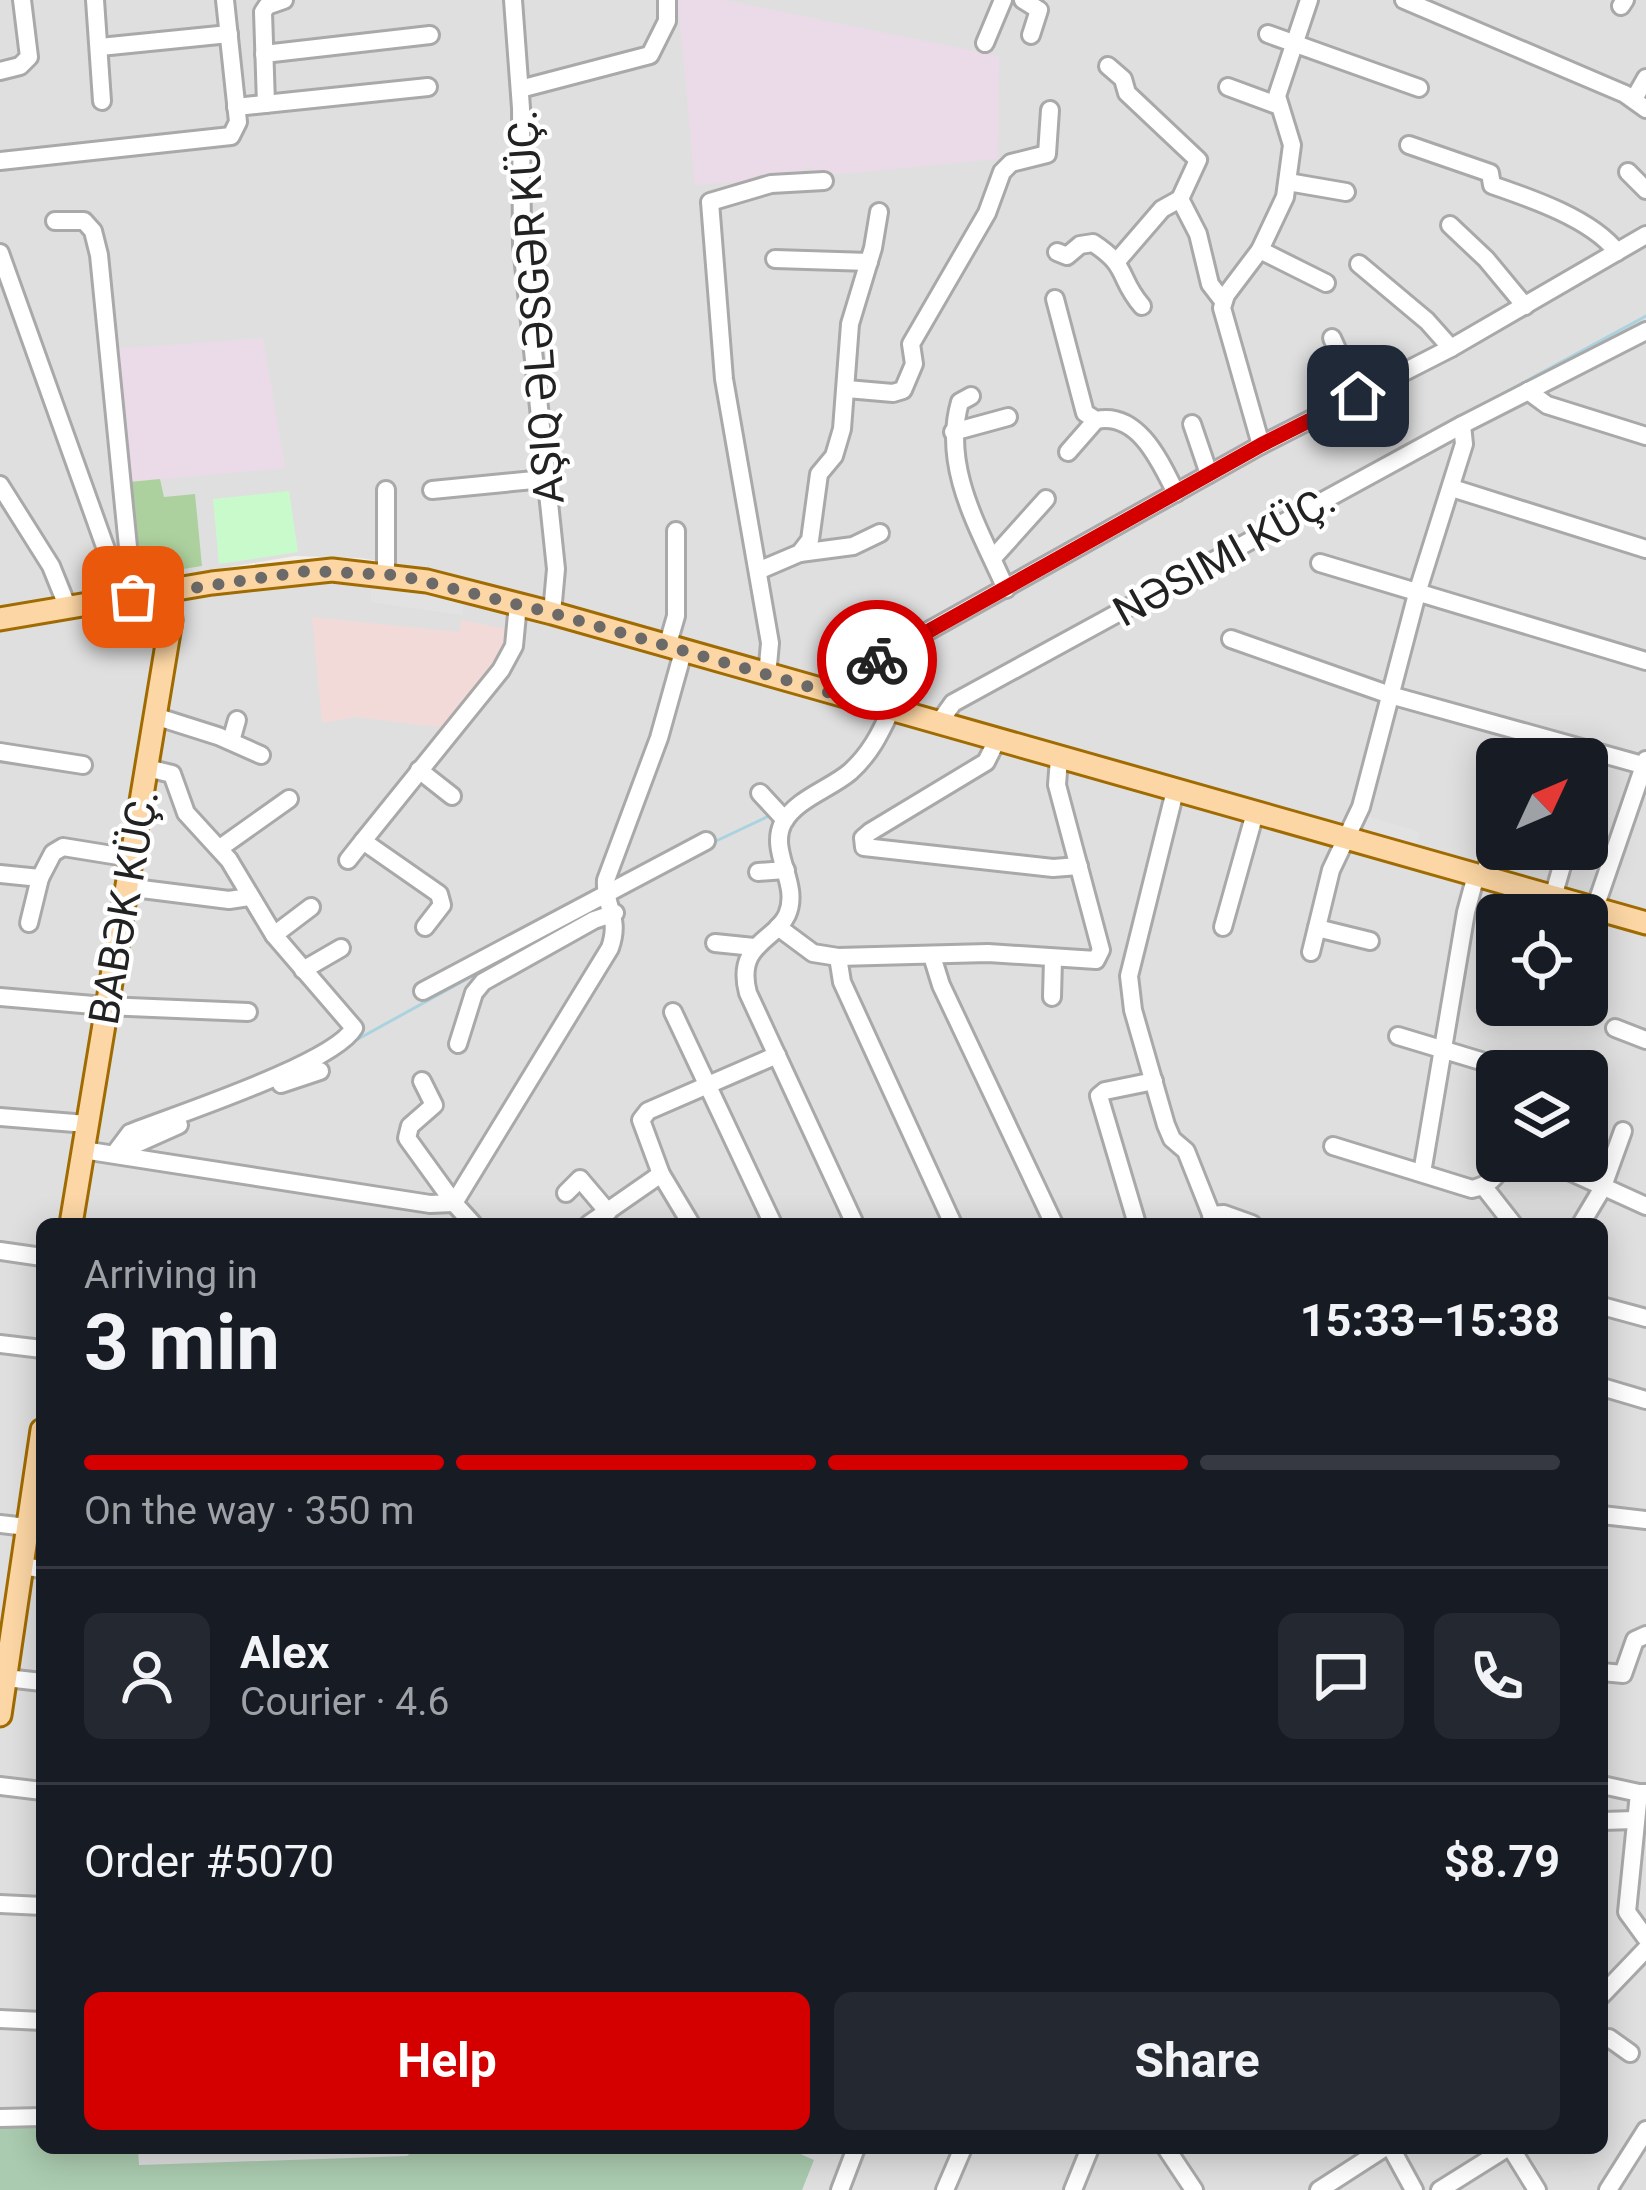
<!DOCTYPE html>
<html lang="en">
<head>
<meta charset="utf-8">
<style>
  :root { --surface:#171b24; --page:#242831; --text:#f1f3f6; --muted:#9ea1a6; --line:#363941; --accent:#d40000 }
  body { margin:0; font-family:Roboto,sans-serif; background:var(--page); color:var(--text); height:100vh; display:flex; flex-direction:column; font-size:45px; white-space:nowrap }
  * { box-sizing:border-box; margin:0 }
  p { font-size:39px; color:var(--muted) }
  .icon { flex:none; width:66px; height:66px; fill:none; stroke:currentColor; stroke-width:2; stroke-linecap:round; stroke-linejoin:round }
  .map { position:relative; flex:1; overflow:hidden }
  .side { position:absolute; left:36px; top:1218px; width:1572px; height:936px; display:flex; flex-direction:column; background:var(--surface); border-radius:18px; box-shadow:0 6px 30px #0003 }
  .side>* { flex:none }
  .needle { width:78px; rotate:46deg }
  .tools { position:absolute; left:1476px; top:738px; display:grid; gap:24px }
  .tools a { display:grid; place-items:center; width:132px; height:132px; border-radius:18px; background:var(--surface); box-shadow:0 6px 30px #0003; font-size:60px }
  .pin { position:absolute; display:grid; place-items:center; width:102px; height:102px; color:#fff; margin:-51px; border-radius:24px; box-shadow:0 6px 18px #0006 }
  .courier { position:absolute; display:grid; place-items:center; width:120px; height:120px; margin:-60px; border:9px solid #d40000; border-radius:50%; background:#fff; color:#222; box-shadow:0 3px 15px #0007 }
  .overview em { font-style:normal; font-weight:700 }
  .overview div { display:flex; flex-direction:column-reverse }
  .overview { display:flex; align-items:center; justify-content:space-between; height:204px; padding:0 48px }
  h1 { font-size:78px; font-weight:700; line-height:90px }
  .bar { display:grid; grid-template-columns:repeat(4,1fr); gap:18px 12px; align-content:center; height:144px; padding:0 48px }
  .bar i { height:15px; border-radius:9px; background:var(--line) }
  .bar .on { background:var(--accent) }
  .bar p { grid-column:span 4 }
  .line { display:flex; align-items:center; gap:30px; padding:0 48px; border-top:3px solid var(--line) }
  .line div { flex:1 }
  .round { display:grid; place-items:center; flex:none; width:126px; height:126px; border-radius:18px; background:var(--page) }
  .button { display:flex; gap:24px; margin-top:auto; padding:24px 48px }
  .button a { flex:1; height:138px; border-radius:18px; background:var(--accent); color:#fff; font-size:48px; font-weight:700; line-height:138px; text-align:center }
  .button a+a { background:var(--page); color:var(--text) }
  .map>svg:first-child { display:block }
  .residential { fill:#e0dfdf; fill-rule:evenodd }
  .commercial { fill:#f2dad9 }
  .industrial { fill:#ebdbe8 }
  .forest { fill:#add19e }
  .cemetery { fill:#aacbaf }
  .park { fill:#c8facc }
  .parking { fill:#e2e2e2 }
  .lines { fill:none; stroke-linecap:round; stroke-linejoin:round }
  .stream { stroke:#aad3df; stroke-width:3 }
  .minor-casing { stroke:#a9a9a9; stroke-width:22 }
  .major-casing { stroke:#a06b00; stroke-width:27 }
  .minor { stroke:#fff; stroke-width:16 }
  .major { stroke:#fcd6a4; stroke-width:21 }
  .done { stroke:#6b6a68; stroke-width:12; stroke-dasharray:0 21.6 }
  .route { stroke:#d40000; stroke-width:15 }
  .labels { text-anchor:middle; stroke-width:9; stroke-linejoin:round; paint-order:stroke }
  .street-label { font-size:42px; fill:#222; stroke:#fff }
</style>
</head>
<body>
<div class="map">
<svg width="1646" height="2190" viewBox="0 0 1646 2190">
  <rect width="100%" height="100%" fill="#f2efe9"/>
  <g class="residential">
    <path d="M0,0H1646V913L410,566L360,558L295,556L0,606ZM1497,759H1587V849H1497Z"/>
    <path d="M374,580L434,590L827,705L1580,915H1497V1005H1587V917L1646,934V2190H0V626L282,582ZM1497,1071H1587V1161H1497ZM42,1224H1602V2148H42Z"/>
  </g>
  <path class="commercial" d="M312,617L459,632L462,620L511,630L498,664L446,728L356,717L322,723Z"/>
  <g class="industrial">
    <path d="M678,0H724L999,56L998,159L817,176L809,166L792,177L695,185Z"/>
    <path d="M263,338L285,468L129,482L116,349Z"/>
  </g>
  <path class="forest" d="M160,479L164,497L195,494L202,566L138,576L129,482Z"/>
  <path class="cemetery" d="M0,2125H42V2148H138L139,2165L407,2156L416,2148H787L814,2160L802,2190H0Z"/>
  <path class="park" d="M289,491L298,552L219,564L213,499Z"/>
  <g class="parking">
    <path d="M371,583L464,602L462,615L371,602Z"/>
    <path d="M1366,816L1420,832L1416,845L1362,830Z"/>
  </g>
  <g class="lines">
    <g class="stream">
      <path d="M1471,411L1646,316"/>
      <path d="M1092,618L1420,438"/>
      <path d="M714,842L771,815"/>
      <path d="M349,1044L572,921"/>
    </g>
    <g class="minor-casing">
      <g id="minor">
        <path d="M95,0L102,101"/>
        <path d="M513,0L521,108L522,246L556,569L552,613"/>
        <path d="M1023,0L1039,10L1031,35"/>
        <path d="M1404,0L1625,94L1646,109"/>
        <path d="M1621,6L1625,0"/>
        <path d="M1268,34L1419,88"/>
        <path d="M985,43L1003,0"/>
        <path d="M100,47L229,34"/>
        <path d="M264,54L430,35"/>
        <path d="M1108,66L1123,79L1127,93L1198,160L1180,199L1198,234L1210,284L1223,301"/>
        <path d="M0,71L20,66L29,57L22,0"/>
        <path d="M1228,87L1277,105"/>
        <path d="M520,89L650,55L667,21V0"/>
        <path d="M1634,99L1646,78"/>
        <path d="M266,104L263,12L267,6L284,0"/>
        <path d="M236,107L428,87"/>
        <path d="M1409,145L1490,173L1492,185C1530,198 1592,219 1617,252"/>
        <path d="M0,161L231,136L238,122L225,0"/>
        <path d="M1628,172L1646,190"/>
        <path d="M1288,182L1346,192"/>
        <path d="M55,221H84L93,231L99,255L133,597"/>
        <path d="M1450,225L1486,259L1525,306"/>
        <path d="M1260,250L1326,283"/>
        <path d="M1057,252L1067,256L1080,245L1093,243C1130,267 1117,277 1142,306"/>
        <path d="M0,253L112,566L120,599"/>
        <path d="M775,259L869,262"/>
        <path d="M1118,260L1162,209L1180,199"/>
        <path d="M1359,264L1427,321L1451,348"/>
        <path d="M1055,299L1085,413L1096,420C1138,411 1160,461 1176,493"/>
        <path d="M1332,338L1358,396"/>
        <path d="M847,389L893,393L903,390L914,364L911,344L987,213L1002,172L1011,163L1047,154L1050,110"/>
        <path d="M1528,391L1547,405L1646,436"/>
        <path d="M971,396L960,402C941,468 980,530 1006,589"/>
        <path d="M1192,424L1209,474"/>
        <path d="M953,432L1008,417"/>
        <path d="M1261,445L1222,308L1226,295L1260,250L1285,197L1292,145L1277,96L1309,0"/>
        <path d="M1068,452L1096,420"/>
        <path d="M0,485L51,566L68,608"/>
        <path d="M1452,488L1646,549"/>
        <path d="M432,490L544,479"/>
        <path d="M800,553L853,546L880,533"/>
        <path d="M993,558L1046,499"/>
        <path d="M1320,563L1646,661"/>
        <path d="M758,571L800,553L810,540L819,474L834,456L842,429L850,324L873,248L879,212"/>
        <path d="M386,574V490"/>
        <path d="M1231,639L1390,695L1646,766"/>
        <path d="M667,647L676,616V531"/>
        <path d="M767,676L770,643L724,379L710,202L771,184L824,181"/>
        <path d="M831,693L853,673L1261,445L1451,348L1646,235"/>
        <path d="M155,716L218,736L261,755"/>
        <path d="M938,724L953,703L1462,425L1646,331"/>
        <path d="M997,740L986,762L870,832L863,838L864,847L1053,868L1079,866"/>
        <path d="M231,741L237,720"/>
        <path d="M0,752L83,765"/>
        <path d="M419,770L452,796"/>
        <path d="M1175,791L1129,976L1133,1010L1166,1125L1172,1139L1186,1151L1215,1224"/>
        <path d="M760,793L785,820"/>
        <path d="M220,848L289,799"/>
        <path d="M348,860L363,841"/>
        <path d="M758,872L786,870"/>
        <path d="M0,874L40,878L53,853L63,847L131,858"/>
        <path d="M1484,877L1496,833"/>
        <path d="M126,887L229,900L249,897"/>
        <path d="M1553,897L1564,859"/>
        <path d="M1595,908L1646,760"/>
        <path d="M29,923L40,878"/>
        <path d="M425,927L442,905L439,894L363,841L501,670L514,646L518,604"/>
        <path d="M778,927L813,953L838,957L988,953L1096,960L1101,950L1057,785L1059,758"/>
        <path d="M1223,927L1255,813"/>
        <path d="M1317,928L1370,941"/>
        <path d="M274,935L311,907"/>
        <path d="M715,943L754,947"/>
        <path d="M1311,952L1331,870L1361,807L1418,590L1464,444L1462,425"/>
        <path d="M932,956L941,985L1054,1224"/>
        <path d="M838,957L842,982L953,1224"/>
        <path d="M303,970L341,948"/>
        <path d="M423,991L706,841"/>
        <path d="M0,997L105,1006L248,1012"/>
        <path d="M1052,997L1053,959"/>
        <path d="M673,1012L773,1224"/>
        <path d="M1615,1028L1646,1040"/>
        <path d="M1398,1036L1514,1071"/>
        <path d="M458,1044L474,993L483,982L594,920L615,913"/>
        <path d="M422,1081L434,1105L410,1126L407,1138L454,1203"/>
        <path d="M281,1084L320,1071"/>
        <path d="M0,1117L87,1124"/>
        <path d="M1333,1146L1472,1189C1487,1186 1499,1177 1503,1161"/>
        <path d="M83,1150L430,1204L454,1203"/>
        <path d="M115,1153L130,1133C175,1115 333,1064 354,1028L274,935L229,860L186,813L172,774L147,768"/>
        <path d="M126,1155L132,1146L179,1125"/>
        <path d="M1560,1167L1646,1206"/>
        <path d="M1422,1173L1466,912L1476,875"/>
        <path d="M1484,1187L1513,1224"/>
        <path d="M566,1193L580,1179L608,1212"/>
        <path d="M1211,1215L1224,1214L1252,1224"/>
        <path d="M473,1224L454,1203L610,948C621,916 604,909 606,880L659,738L683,652"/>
        <path d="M589,1224L661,1174"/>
        <path d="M691,1224L661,1174L641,1120L648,1111L777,1055"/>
        <path d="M855,1224L748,993C735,944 775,941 787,915C801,884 768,852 783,823C796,799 830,789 850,772C870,754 880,734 891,710"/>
        <path d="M1137,1224L1099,1096L1105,1091L1154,1081"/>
        <path d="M1581,1224L1602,1189L1623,1131"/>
        <path d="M0,1251L42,1257"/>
        <path d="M1602,1306L1646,1318"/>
        <path d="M0,1344L42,1349"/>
        <path d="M1602,1387L1646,1400"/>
        <path d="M1602,1515L1646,1520"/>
        <path d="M0,1524L27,1527"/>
        <path d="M21,1566L42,1569"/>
        <path d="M1602,1672L1623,1674L1635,1640L1646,1635"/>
        <path d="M6,1678L42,1682"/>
        <path d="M1602,1785L1639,1793"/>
        <path d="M0,1786L42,1791"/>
        <path d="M1646,1793H1639L1627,1912L1646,1938"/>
        <path d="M1602,1821L1635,1820"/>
        <path d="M0,1904L42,1906"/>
        <path d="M1602,1995L1646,1949"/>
        <path d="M0,2019L42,2021"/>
        <path d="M1602,2040L1609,2038L1630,2053"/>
        <path d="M0,2118L42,2117"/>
        <path d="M1166,2148L1194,2190"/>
        <path d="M1391,2148L1414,2190"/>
        <path d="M1511,2148L1537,2190"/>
        <path d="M840,2190L856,2148"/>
        <path d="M945,2190L963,2148"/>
        <path d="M1073,2190L1090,2148"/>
        <path d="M1319,2190L1384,2148"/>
        <path d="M1440,2190L1507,2148"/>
        <path d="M1608,2190L1646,2130"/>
      </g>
    </g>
    <g class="major-casing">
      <g id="major">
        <path d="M0,619L212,583L332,570L427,581L552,613L1646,923"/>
        <path d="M71,1224L171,620L168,590"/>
        <path d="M0,1715L42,1430"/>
      </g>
    </g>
    <use href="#minor" class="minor"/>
    <use href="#major" class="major"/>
  </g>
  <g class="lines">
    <path class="done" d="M133,597L307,571L398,575L552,613L831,693L840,682L877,660"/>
    <path class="route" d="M877,660L1261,445L1358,396"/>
  </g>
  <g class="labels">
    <g class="street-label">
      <text transform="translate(535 307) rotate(-94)" y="15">AŞIQ ƏLƏSGƏR KÜÇ.</text>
      <text transform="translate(1224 555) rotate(-29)" y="15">NƏSIMI KÜÇ.</text>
      <text transform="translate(123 907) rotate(-80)" y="15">BABƏK KÜÇ.</text>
    </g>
  </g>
</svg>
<div class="tools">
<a><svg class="needle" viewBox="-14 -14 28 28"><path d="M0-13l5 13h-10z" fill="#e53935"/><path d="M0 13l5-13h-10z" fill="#9ea1a6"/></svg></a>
<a><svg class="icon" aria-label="locate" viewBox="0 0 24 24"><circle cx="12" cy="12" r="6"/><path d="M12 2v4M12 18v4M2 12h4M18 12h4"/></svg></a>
<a><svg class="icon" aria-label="layers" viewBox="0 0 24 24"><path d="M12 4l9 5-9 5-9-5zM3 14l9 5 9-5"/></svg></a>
</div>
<div class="pin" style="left:133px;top:597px;background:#ea580c"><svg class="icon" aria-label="bag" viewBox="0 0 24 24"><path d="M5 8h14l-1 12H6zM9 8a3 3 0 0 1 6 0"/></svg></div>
<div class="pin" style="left:1358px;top:396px;background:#1f2937"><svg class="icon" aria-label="home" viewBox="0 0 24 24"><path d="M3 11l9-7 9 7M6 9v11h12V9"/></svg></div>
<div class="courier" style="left:877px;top:660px"><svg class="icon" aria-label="bike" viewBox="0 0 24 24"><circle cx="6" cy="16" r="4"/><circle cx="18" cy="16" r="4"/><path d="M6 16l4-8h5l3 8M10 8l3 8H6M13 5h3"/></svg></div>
<section class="side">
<div class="overview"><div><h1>3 min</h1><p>Arriving in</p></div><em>15:33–15:38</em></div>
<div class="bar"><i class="on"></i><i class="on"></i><i class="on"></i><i></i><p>On the way · 350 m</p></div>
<div class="line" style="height:216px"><a class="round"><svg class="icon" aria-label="person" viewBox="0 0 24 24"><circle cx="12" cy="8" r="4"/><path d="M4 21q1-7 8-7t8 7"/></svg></a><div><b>Alex</b><p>Courier · 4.6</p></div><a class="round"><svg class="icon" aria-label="chat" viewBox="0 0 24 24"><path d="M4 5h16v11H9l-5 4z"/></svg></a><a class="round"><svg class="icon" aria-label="phone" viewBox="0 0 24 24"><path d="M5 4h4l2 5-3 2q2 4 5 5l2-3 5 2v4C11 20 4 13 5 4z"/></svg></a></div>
<div class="line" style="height:156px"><div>Order #5070</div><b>$8.79</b></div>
<div class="button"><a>Help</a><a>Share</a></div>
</section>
</div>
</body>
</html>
